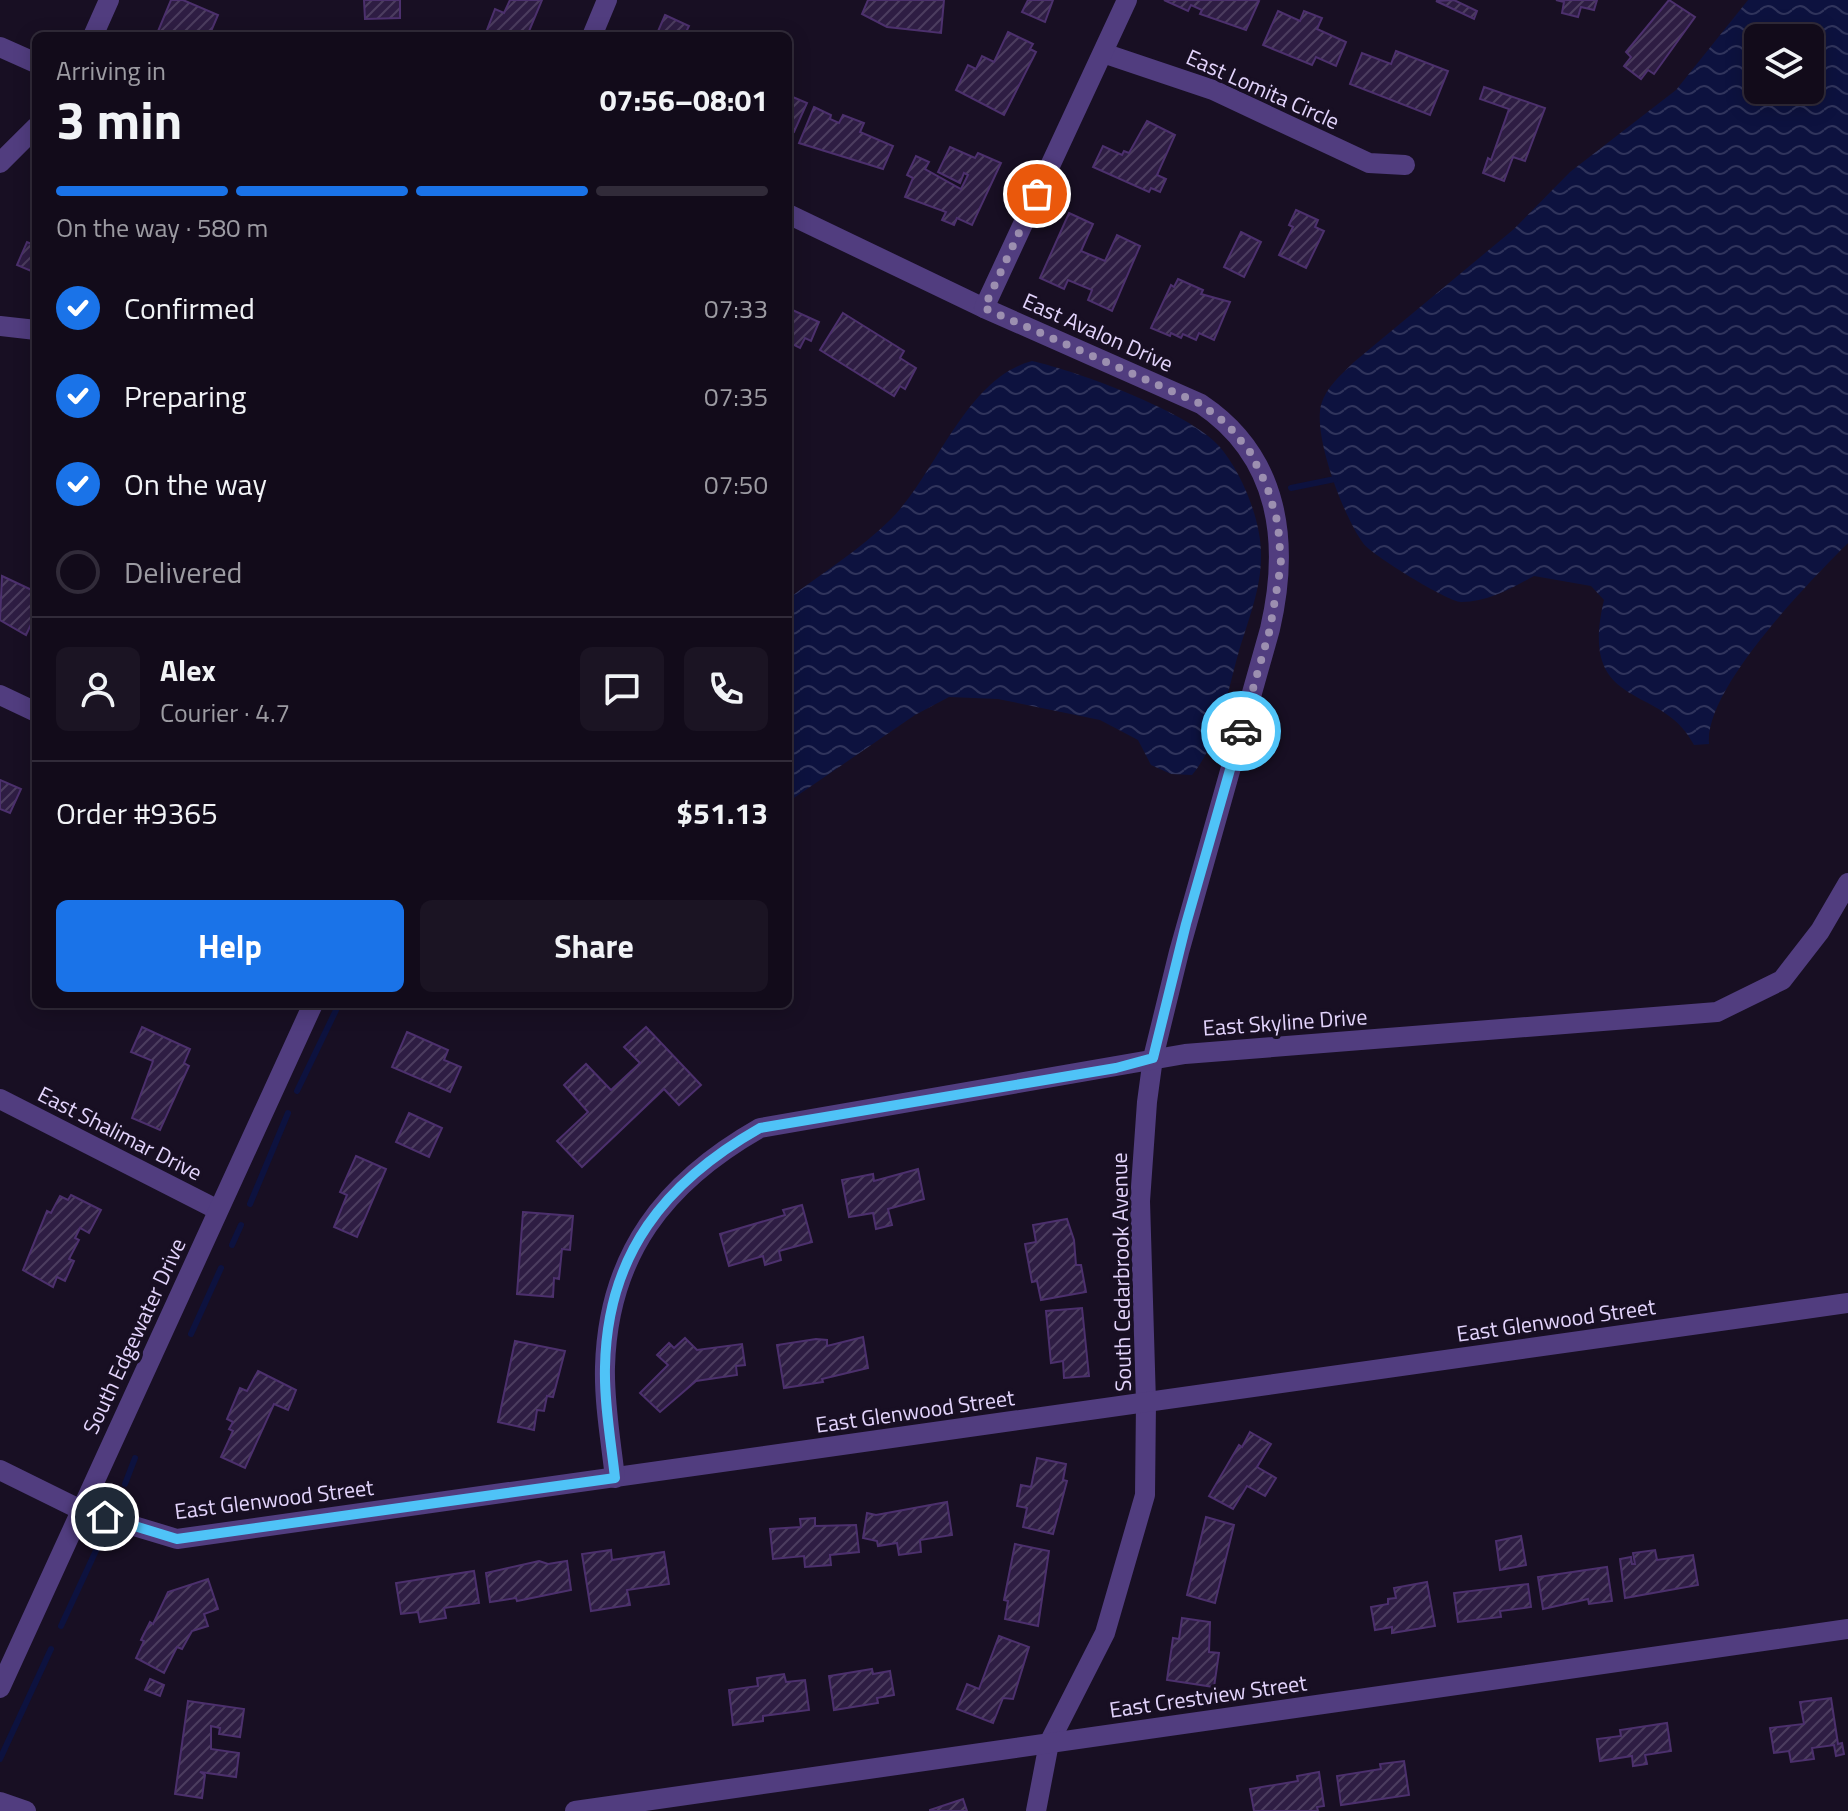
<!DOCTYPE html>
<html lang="en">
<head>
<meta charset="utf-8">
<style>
  :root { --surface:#120b1a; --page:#1b1423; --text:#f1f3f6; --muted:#9c9ba2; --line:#312b39; --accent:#1a73e8 }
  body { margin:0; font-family:"Titillium Web",sans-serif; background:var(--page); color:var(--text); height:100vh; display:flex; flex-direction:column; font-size:30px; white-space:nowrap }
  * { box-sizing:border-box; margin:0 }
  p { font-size:26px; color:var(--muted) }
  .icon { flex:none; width:44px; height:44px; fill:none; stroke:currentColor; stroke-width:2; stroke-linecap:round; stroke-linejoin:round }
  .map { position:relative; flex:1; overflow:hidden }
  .side { position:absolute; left:32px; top:32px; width:760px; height:976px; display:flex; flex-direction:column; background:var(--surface); border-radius:12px; box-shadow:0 4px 20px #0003,0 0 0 2px var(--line) }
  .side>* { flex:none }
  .tools { position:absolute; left:1744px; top:24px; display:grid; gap:16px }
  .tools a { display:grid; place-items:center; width:80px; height:80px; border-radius:12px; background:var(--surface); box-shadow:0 4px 20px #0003,0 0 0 2px var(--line); font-size:40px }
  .pin { position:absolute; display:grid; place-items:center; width:68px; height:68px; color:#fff; margin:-34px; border:4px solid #fff; border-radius:50%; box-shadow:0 2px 8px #0007 }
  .courier { position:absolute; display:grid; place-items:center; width:80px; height:80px; margin:-40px; border:6px solid #4fc3f7; border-radius:50%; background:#fff; color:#222; box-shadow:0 2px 10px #0007 }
  .headline em { font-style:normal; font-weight:700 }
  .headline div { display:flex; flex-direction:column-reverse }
  .headline { display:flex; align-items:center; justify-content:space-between; height:136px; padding:0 24px }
  h1 { font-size:52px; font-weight:700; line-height:60px }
  .bar { display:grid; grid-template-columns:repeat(4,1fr); gap:12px 8px; align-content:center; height:96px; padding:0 24px }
  .bar i { height:10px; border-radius:6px; background:var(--line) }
  .bar .selected { background:var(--accent) }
  .bar p { grid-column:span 4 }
  .line { display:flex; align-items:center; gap:20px; padding:0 24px; border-top:2px solid var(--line) }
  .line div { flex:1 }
  .round { display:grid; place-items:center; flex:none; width:84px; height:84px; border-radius:12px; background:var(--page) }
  ol { padding:0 24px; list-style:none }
  li { display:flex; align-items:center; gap:24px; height:88px }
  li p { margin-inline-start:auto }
  li .icon { padding:8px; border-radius:50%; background:var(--accent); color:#fff; stroke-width:4 }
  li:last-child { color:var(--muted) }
  li i { width:44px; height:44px; border:4px solid var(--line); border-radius:50% }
  .cta { display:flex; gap:16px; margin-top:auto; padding:16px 24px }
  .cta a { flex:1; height:92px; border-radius:12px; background:var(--accent); color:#fff; font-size:32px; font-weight:700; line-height:92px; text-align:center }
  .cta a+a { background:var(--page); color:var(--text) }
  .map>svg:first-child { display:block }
  .water { fill:url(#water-waves); fill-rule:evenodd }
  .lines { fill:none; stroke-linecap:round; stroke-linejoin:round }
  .stream { stroke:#0d123f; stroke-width:6 }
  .building { fill:url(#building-hatch); stroke:#4c306d; stroke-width:2 }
  .minor { stroke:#513d7f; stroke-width:20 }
  .done { stroke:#9c8fb0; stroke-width:8; stroke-dasharray:0 14.4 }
  .route { stroke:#4fc3f7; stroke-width:10 }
  .labels { text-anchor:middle; stroke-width:7; stroke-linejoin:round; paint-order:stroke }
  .street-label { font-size:22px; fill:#e3d4fc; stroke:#180f23 }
</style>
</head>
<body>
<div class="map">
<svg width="1848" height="1811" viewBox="0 0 1848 1811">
  <defs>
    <pattern id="water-waves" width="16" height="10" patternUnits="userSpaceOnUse" patternTransform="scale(2)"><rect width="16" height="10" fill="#0d123f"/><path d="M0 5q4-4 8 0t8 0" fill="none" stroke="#30345c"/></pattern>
    <pattern id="building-hatch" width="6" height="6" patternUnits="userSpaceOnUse" patternTransform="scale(2)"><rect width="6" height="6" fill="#2e1d43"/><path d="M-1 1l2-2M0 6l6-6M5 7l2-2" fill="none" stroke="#4c3d5f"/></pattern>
  </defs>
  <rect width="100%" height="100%" fill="#180f23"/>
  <g class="water">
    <path d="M1748,0H1848V543C1809,582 1704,689 1709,744L1694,745C1663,682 1577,713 1604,600L1591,586L1534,576C1510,589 1489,602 1461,602C1448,602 1370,554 1363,543C1344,517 1313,437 1321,405C1326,387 1341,375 1354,362L1514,229L1570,172L1676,90ZM1758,38H1810V90H1758Z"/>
    <path d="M1032,361C1077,371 1189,412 1219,446C1242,472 1262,522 1261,557C1261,589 1248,621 1239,651C1227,693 1220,741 1192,775L1171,774L1151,765L1138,740L1100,720L998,699L949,697L915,715L788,802V599C822,573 861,549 891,519C936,474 966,378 1032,361Z"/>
  </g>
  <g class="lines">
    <g class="stream">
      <path d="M1291,488L1335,479"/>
      <path d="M297,1091L339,1004"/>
      <path d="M250,1204L288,1113"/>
      <path d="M232,1245L241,1225"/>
      <path d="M191,1334L221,1268"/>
      <path d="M125,1484L135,1458"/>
      <path d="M61,1626L100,1542"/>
      <path d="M0,1759L51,1649"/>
    </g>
  </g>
  <g class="building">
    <path d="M171,0H183L218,15L209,36L199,32L197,36H156Z"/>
    <path d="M364,0H400V18L365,19Z"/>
    <path d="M510,0H542L527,36H495L487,30L495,9L504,13Z"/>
    <path d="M868,0H944L941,33L887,27L862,14Z"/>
    <path d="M1028,0H1053L1045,22L1022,12Z"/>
    <path d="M1164,0H1256L1259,1L1246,30L1200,14L1202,10L1191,5L1188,11Z"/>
    <path d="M1454,0L1477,11L1474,19L1436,1Z"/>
    <path d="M1556,0H1597L1594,10L1581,7L1578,17L1562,13L1564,2Z"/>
    <path d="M1669,0L1695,17L1654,74L1648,70L1641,79L1624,66L1631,57L1626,52Z"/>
    <path d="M1278,11L1300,21L1304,11L1322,18L1317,29L1346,42L1336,66L1316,57L1312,65L1263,45Z"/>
    <path d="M665,15L689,26L684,36H652H656Z"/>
    <path d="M1008,32L1033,44L1030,49L1036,52L1004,115L956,90L968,65L976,69L982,56L994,62Z"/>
    <path d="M1396,51L1448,71L1430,115L1350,84L1362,53L1391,64Z"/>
    <path d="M1484,87L1545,108L1525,161L1513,157L1504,181L1483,173L1488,158L1491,160L1509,109L1480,99Z"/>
    <path d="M788,95L807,103L794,132L788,129Z"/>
    <path d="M814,107L831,115L830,119L839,123L843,115L864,123L860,132L893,146L883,169L799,143Z"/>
    <path d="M1147,121L1175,135L1157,175L1166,179L1160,192L1151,188L1149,192L1093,167L1103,146L1122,155L1124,151L1129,153Z"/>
    <path d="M950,147L975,158L978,153L1001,163L972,225L957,218L954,225L942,220L946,212L905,197L913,178L907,175L916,156L929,162L925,169L961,189L968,175L964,173L960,183L938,172Z"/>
    <path d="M1296,210L1318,220L1315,227L1324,231L1306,268L1279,255L1293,227L1289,225Z"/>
    <path d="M1069,213L1093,224L1081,251L1105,261L1117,235L1140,246L1112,311L1088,300L1092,290L1068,280L1064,289L1040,278Z"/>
    <path d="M1241,232L1261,242L1244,277L1224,267Z"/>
    <path d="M36,240V273L17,265L27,242L34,245Z"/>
    <path d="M1178,279L1203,290L1201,294L1230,302L1214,340L1199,333L1196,340L1183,334L1181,338L1171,333L1170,336L1151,328L1171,285L1174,287Z"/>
    <path d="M788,308L819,322L811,341L805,338L800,348L788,342Z"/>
    <path d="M843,313L904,351L900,358L916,368L905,389L900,386L894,396L820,350Z"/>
    <path d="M2,576L36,592V622L33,620L26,635L0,620Z"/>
    <path d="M0,780L21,789L10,813L0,809Z"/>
    <path d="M142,1027L190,1049L184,1063L189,1066L160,1130L132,1118L153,1061L131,1052Z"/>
    <path d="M646,1027L701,1085L679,1105L664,1089L582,1167L557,1141L588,1112L564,1085L586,1064L611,1090L640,1063L624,1047Z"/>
    <path d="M407,1032L448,1050L444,1060L461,1067L450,1092L392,1067Z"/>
    <path d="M409,1113L442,1128L429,1157L396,1142Z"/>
    <path d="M356,1156L386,1169L357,1237L334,1227L347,1195L340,1192Z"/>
    <path d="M918,1169L924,1199L888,1209L892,1225L876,1229L873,1213L849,1217L842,1180L873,1174L874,1181Z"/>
    <path d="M71,1195L101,1210L89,1233L80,1228L75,1238L79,1240L69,1259L74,1261L65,1281L57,1277L53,1287L23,1270L47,1211L51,1213L60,1196L68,1200Z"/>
    <path d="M802,1205L812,1242L779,1251L781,1260L765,1265L763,1256L729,1266L720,1234L785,1215L783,1210Z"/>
    <path d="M523,1212L573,1216L570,1250L562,1249L559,1279L554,1278L553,1297L517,1294Z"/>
    <path d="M1067,1219L1074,1240L1076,1265H1081L1086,1292L1041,1300L1037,1281L1032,1282L1025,1244L1036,1242L1033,1225Z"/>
    <path d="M1082,1308L1089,1376L1064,1378L1063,1361L1051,1363L1046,1311Z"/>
    <path d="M863,1337L868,1368L822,1379L823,1382L784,1388L777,1345L816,1339L827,1340V1346Z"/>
    <path d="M685,1338L697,1350L742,1344L745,1365L736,1366L737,1375L696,1381L660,1412L640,1393L668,1365L657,1355L669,1343L674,1348Z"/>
    <path d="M515,1341L565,1351L553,1397L547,1396L544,1411L537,1410L534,1430L498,1422Z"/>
    <path d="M258,1371L296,1390L288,1410L274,1404L245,1468L221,1457L233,1431L229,1429L233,1422L227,1419L240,1388L247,1391Z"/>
    <path d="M1250,1432L1271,1444L1257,1467L1276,1478L1265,1496L1247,1486L1233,1509L1209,1496L1239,1445L1242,1447Z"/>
    <path d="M1037,1458L1066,1464L1063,1480L1067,1481L1053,1534L1023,1527L1027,1508L1017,1506L1021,1485L1031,1487Z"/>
    <path d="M947,1502L952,1535L920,1540L921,1552L899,1555L897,1543L878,1546L877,1541L863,1538L867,1513L876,1515Z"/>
    <path d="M1206,1517L1234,1525L1215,1603L1187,1595Z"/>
    <path d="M815,1518V1526L856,1525L859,1552L830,1555L831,1565L805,1567L804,1556L773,1559L770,1529L801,1527L800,1519Z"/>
    <path d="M1521,1536L1526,1565L1500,1570L1496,1541Z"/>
    <path d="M1015,1544L1049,1551L1038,1626L1005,1619L1008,1601L1004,1600Z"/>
    <path d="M611,1550L612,1560L664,1552L669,1584L627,1590L630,1605L591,1611L582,1554Z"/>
    <path d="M1655,1550L1657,1560L1693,1555L1698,1585L1625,1598L1620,1559L1631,1557L1632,1564H1635L1633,1553Z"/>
    <path d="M539,1561L548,1564L567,1561L571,1590L517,1601L516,1598L490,1602L486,1573Z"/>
    <path d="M1607,1567L1612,1601L1589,1604L1588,1599L1543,1609L1538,1577Z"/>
    <path d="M474,1571L479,1603L444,1608L446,1618L420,1622L418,1612L401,1614L396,1583Z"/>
    <path d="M208,1579L218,1609L204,1614L208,1626L192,1631L182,1649L177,1647L164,1673L136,1658L144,1641L141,1640L150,1622L153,1624L168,1592Z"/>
    <path d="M1427,1582L1435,1626L1392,1633V1627L1375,1630L1371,1607L1388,1604V1599L1396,1598L1394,1588Z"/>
    <path d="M1528,1584L1531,1607L1500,1611L1501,1617L1458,1622L1454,1593Z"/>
    <path d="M1182,1618L1210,1622L1209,1652L1219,1653L1214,1687L1167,1680L1173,1638L1179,1639Z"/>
    <path d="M999,1636L1029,1647L1013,1699L1003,1698L993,1723L957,1709L967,1684L979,1689Z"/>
    <path d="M872,1669L873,1674L890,1671L894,1695L877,1698L878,1703L834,1710L829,1676Z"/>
    <path d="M784,1674L786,1682L805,1680L809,1710L763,1716V1721L733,1725L729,1690L758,1686L757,1678Z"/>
    <path d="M150,1679L164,1685L160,1696L145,1690Z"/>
    <path d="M1831,1698L1838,1744L1842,1743L1844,1754L1836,1756L1834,1745L1812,1748L1814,1759L1791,1762L1789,1751L1774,1753L1770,1728L1804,1724L1800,1702Z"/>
    <path d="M188,1701L244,1709L240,1737L219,1734L220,1728L211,1726V1749L239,1753L236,1777L200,1772L205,1775L202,1798L175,1794Z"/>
    <path d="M1667,1723L1671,1751L1645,1755L1647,1764L1633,1766L1632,1756L1600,1761L1597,1739L1621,1736L1620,1730Z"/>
    <path d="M1404,1761L1409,1795L1341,1805L1337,1776L1381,1769L1380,1764Z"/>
    <path d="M1319,1772L1324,1806L1317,1807L1318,1811H1254L1250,1789L1298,1781L1297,1776Z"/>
    <path d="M963,1799L967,1811H930V1810Z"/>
  </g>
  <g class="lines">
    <g class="minor">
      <path d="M93,36L109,0"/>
      <path d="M592,36L607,0"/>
      <path d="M0,47L36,63"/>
      <path d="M1103,53L1213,90L1369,163L1405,165"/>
      <path d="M0,163L36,127"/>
      <path d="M788,214L984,308L1201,404C1280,457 1290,543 1270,629L1179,952L1153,1058L1147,1102L1140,1201L1146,1402L1145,1495L1105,1633L1049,1743L1036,1811"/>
      <path d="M984,308L1127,0"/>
      <path d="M0,326L36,330"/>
      <path d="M0,695L36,712"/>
      <path d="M0,1099L218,1210"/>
      <path d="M0,1470L81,1510L177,1539L1848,1303"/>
      <path d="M615,1478C611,1442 604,1403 605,1367C608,1254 665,1182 760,1128L1185,1054L1717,1012L1782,980L1820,931L1848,883"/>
      <path d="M0,1688L313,1004"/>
      <path d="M0,1802L26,1811"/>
      <path d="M575,1811L1848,1629"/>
    </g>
  </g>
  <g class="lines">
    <path class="done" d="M1037,194L984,308L1201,404L1228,425L1250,452L1267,486L1278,524L1281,564L1270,629L1241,731"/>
    <path class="route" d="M105,1517L177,1539L615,1478C611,1442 604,1403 605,1367C607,1254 665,1182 760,1128L1116,1068L1153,1058L1186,924L1241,731"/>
  </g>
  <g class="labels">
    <g class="street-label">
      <text transform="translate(1263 89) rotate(24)" y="8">East Lomita Circle</text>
      <text transform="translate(1098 332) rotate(24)" y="8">East Avalon Drive</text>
      <text transform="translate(1285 1022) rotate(-4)" y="8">East Skyline Drive</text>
      <text transform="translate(120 1133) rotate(27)" y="8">East Shalimar Drive</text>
      <text transform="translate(1121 1272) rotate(-91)" y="8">South Cedarbrook Avenue</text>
      <text transform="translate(1556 1320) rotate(-8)" y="8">East Glenwood Street</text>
      <text transform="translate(134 1336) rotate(-65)" y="8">South Edgewater Drive</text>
      <text transform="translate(915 1411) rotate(-8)" y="8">East Glenwood Street</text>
      <text transform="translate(274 1499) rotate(-7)" y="8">East Glenwood Street</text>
      <text transform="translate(1208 1696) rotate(-8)" y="8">East Crestview Street</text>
    </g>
  </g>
</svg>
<div class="tools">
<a><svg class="icon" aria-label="layers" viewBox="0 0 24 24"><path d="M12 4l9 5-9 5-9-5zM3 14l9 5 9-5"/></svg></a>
</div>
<div class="pin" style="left:1037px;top:194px;background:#ea580c"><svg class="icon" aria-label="bag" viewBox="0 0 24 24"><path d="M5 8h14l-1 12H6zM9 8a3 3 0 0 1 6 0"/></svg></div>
<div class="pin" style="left:105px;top:1517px;background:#1f2937"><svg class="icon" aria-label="home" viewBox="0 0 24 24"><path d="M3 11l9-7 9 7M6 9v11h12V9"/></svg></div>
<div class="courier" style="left:1241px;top:731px"><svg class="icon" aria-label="car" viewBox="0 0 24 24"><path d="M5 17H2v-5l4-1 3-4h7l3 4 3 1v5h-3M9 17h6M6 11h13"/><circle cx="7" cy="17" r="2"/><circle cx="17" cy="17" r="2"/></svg></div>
<section class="side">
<div class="headline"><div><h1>3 min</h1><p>Arriving in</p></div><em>07:56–08:01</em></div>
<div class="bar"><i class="selected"></i><i class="selected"></i><i class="selected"></i><i></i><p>On the way · 580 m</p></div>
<ol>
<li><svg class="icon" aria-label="check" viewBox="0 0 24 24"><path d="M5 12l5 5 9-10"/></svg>Confirmed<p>07:33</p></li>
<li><svg class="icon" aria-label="check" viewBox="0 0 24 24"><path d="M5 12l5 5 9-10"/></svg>Preparing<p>07:35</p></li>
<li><svg class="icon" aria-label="check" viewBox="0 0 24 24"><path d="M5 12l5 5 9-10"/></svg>On the way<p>07:50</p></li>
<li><i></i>Delivered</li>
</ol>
<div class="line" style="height:144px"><a class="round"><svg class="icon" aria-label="person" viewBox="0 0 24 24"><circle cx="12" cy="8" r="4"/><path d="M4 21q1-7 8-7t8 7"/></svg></a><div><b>Alex</b><p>Courier · 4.7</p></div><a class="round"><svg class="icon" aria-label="chat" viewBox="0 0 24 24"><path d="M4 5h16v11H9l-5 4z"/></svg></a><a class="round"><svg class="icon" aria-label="phone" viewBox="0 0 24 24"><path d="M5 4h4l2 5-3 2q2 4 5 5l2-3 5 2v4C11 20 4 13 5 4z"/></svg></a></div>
<div class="line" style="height:104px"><div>Order #9365</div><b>$51.13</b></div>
<div class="cta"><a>Help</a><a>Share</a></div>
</section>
</div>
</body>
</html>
